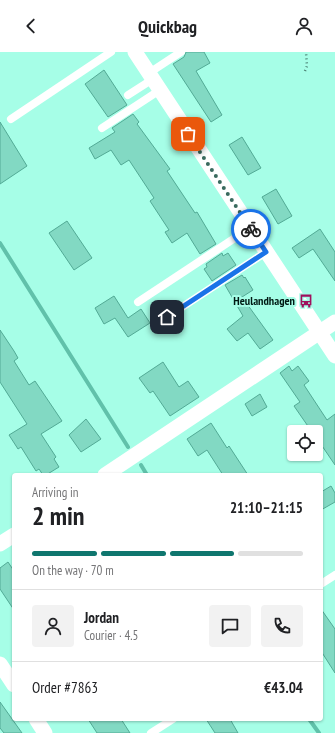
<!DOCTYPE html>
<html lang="en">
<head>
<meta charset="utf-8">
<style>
  :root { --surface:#fff; --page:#f2f2f2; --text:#202124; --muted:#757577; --line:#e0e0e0; --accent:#0f766e }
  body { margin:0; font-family:"PT Sans Narrow",sans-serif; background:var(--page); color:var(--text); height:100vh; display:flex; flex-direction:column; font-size:15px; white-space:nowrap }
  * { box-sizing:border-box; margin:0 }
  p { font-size:13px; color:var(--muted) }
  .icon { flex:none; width:22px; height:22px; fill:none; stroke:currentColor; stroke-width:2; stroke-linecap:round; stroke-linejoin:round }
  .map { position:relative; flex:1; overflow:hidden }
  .panel { position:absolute; left:12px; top:421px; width:311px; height:248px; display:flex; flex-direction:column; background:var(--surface); border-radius:4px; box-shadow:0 1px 3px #0004 }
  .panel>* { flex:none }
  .fabs { position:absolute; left:287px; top:373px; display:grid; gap:8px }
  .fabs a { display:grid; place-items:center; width:36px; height:36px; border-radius:4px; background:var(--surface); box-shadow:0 1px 3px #0004; font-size:20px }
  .pin { position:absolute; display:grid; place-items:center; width:34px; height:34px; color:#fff; margin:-17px; border-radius:8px; box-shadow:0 2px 6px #0006 }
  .courier { position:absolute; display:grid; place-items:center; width:40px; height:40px; margin:-20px; border:3px solid #1a73e8; border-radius:50%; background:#fff; color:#222; box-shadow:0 1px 5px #0007 }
  .head em { font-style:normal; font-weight:600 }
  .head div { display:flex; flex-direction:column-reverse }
  .head { display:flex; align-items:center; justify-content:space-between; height:68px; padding:0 20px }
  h1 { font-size:26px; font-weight:600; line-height:30px }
  .bar { display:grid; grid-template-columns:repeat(4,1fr); gap:6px 4px; align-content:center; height:48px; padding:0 20px }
  .bar i { height:5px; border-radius:3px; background:var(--line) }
  .bar .on { background:var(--accent) }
  .bar p { grid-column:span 4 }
  .line { display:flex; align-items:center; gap:10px; padding:0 20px; border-top:1px solid var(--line) }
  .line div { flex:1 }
  .round { display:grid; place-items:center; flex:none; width:42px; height:42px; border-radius:4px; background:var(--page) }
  header { display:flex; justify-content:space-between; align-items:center; height:52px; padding:0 20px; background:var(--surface); font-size:18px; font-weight:600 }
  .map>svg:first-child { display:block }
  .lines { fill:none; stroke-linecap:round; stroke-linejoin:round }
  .stream { stroke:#61c1aa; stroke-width:4 }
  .building { fill:#82d9c3; stroke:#52aa95 }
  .path { stroke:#4b8173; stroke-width:2.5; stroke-dasharray:1 3; stroke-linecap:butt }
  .lane { stroke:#fff; stroke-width:8 }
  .street { stroke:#fff; stroke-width:15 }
  .done { stroke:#3a6a5e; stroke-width:4; stroke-dasharray:0 7.2 }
  .route { stroke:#1a73e8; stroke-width:5 }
  .labels { text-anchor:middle; stroke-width:4; stroke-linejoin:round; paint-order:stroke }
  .poi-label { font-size:12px; font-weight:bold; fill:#001a14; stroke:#a6fee7; text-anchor:end }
</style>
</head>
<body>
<header><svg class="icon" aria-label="back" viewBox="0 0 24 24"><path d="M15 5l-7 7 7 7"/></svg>Quickbag<svg class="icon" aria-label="person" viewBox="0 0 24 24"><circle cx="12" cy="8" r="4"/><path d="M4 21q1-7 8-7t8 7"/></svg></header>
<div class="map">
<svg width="335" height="681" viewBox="0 0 335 681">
  <rect width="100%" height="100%" fill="#a6fee7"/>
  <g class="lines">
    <g class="stream">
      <path d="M0,191L128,395"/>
      <path d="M141,413L147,423"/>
      <path d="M309,667L319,681"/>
    </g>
  </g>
  <g class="building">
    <path d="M186,0H204L210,11L196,19L222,63L211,70L173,12L184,5Z"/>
    <path d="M104,18L127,53L108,65L85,32Z"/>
    <path d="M133,62L139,70L137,72L170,117L167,119L195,161L197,160L216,192L200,202L187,181L172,191L165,180L169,178L150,149L154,146L129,108L121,113L111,98L95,107L89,96L115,80L112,76Z"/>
    <path d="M0,70L27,114L0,132Z"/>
    <path d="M242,85L261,116L248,123L229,93Z"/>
    <path d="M276,137L292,164L278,172L262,145Z"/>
    <path d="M67,169L92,206L74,218L49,181Z"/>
    <path d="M320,177L335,200V229L313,197L299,206L292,196Z"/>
    <path d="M222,201L223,204L228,201L236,213L212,229L204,217L207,215L206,212Z"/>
    <path d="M242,223L244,226L245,225L253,238L242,245L273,288L260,297L248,281L237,289L227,277L243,264L225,233Z"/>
    <path d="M114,244L128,266L141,257L150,271L128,285L115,266L104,272L95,256Z"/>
    <path d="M0,278L14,299L18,306L14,309L29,333L35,329L62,369L41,382L56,405L54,407L59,415L46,423H43L39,417L36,419L21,395L18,397L9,383L27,372L0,330Z"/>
    <path d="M163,310L179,335L188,329L199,345L170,364L153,339L150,341L139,326Z"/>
    <path d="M289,314L292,319L298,314L309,329L304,333L327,368L335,362V413L316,385V380H312L294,354L300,350L280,321Z"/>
    <path d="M260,342L267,355L252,364L245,352Z"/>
    <path d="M86,367L101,387L81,400L69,383Z"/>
    <path d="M211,371L227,396L229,394L248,423H223L207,398L198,404L187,387Z"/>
    <path d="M331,434L335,441V450L321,458V440Z"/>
    <path d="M8,510L14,519V558L0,537V516Z"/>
    <path d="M321,557L335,577V621L321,599Z"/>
    <path d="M0,650L22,681H4L0,676Z"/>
    <path d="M88,667H121L130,681H97Z"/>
    <path d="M206,667H230L238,681H215Z"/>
  </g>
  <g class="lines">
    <path class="path" d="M305,19L307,14L306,0"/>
    <g class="lane">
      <path d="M149,21L181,0"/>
      <path d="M128,43L153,27"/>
      <path d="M11,67L111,0"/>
      <path d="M102,76L160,38"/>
      <path d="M138,250L250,176"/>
      <path d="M167,265L266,200"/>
      <path d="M321,532L335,523"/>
      <path d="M151,681L173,667"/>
    </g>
    <g class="street">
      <path d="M135,0L335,304"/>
      <path d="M105,423L335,270"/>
      <path d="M0,492L14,483"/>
      <path d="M0,612L14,633"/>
      <path d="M36,667L45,681"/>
    </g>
  </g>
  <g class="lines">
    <path class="done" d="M188,82L251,177"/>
    <path class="route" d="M167,265L266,200L251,177"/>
  </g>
  <defs>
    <g id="bus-bare" transform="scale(1.08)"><path d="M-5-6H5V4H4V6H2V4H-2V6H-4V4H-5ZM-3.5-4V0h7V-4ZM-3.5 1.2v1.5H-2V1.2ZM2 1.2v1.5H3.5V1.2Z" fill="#9f115d" stroke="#a6fee7" stroke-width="2.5" paint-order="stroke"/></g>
  </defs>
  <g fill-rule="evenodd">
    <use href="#bus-bare" x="306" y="249"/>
  </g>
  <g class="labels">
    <g class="poi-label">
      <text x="295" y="253">Heulandhagen</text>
    </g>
  </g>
</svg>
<div class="fabs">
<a><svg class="icon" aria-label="locate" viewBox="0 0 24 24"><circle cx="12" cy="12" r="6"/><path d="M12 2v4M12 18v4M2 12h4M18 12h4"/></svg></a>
</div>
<div class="pin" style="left:188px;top:82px;background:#ea580c"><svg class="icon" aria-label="bag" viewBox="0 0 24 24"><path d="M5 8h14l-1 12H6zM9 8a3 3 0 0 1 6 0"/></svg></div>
<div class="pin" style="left:167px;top:265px;background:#1f2937"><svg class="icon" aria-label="home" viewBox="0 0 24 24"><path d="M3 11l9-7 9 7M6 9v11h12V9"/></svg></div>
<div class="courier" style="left:251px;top:177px"><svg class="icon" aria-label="bike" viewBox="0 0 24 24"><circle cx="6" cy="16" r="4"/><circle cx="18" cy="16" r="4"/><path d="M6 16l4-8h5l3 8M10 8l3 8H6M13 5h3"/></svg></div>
<section class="panel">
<div class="head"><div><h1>2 min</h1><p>Arriving in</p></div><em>21:10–21:15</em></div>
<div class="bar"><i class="on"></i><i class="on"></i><i class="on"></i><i></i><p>On the way · 70 m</p></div>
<div class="line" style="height:72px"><a class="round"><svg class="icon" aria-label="person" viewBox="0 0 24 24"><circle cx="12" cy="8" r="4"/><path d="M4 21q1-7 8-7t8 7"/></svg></a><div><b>Jordan</b><p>Courier · 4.5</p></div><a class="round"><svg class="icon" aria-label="chat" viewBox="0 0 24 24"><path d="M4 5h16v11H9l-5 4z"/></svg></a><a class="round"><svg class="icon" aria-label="phone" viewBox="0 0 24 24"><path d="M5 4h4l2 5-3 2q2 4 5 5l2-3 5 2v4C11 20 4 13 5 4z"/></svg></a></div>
<div class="line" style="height:52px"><div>Order #7863</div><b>€43.04</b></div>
</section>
</div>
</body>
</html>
